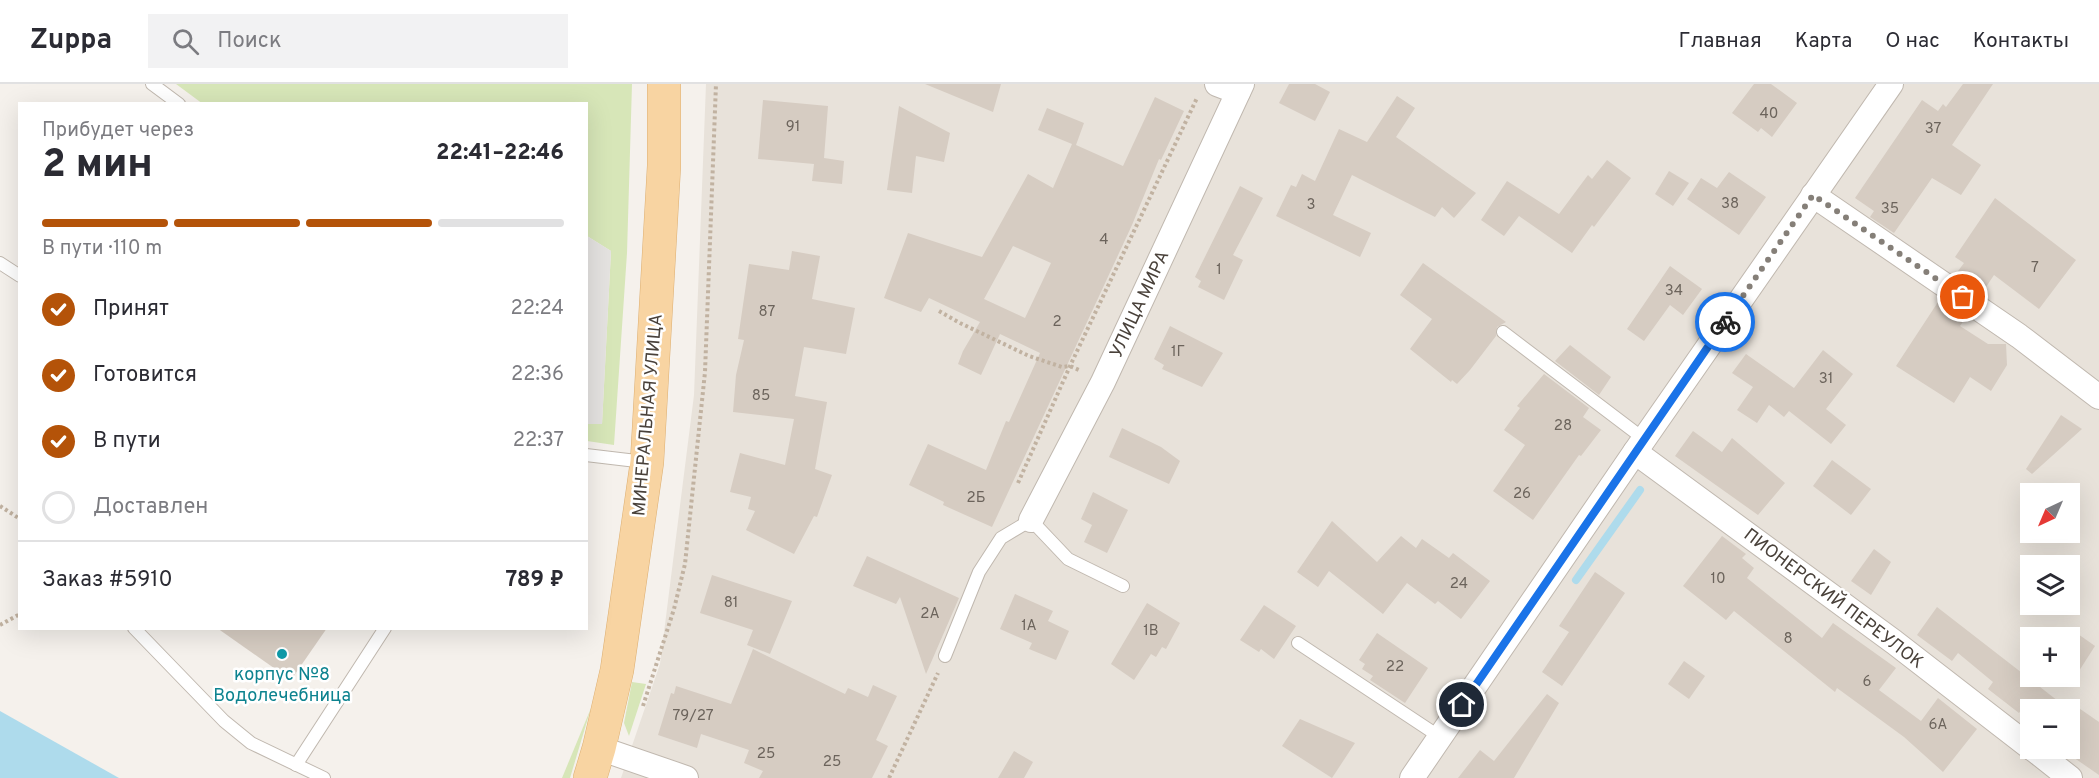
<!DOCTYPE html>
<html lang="ru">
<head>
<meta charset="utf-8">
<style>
  :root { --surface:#fff; --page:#f2f2f3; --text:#2b2b33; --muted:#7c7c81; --line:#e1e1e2; --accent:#b45309 }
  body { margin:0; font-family:Overpass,sans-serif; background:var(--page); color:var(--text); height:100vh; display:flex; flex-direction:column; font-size:22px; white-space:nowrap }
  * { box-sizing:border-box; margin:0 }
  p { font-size:20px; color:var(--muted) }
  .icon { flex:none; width:33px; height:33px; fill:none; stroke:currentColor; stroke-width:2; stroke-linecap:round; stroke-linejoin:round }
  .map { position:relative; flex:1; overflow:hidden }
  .sheet { position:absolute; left:18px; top:18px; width:570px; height:528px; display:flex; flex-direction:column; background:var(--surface); border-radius:0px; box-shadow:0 6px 24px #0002 }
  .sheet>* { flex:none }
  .needle { width:39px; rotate:224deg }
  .tools { position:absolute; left:2020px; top:399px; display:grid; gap:12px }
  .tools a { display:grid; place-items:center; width:60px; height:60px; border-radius:0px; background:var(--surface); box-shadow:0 6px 24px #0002; font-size:30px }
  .pin { position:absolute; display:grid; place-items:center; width:51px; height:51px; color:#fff; margin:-26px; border:3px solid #fff; border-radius:50%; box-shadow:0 2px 6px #0007 }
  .courier { position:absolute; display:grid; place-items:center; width:60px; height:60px; margin:-30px; border:4px solid #1a73e8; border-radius:50%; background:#fff; color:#222; box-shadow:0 2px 8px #0007 }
  .head em { font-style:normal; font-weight:800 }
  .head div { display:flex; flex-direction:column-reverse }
  .head { display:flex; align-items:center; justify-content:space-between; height:102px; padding:0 24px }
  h1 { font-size:39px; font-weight:800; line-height:45px }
  .bar { display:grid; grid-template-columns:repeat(4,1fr); gap:9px 6px; align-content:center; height:72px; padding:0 24px }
  .bar i { height:8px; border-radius:4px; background:var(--line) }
  .bar .active { background:var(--accent) }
  .bar p { grid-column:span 4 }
  .line { display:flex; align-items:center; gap:15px; padding:0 24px; border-top:2px solid var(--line) }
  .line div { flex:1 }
  ol { padding:0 24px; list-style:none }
  li { display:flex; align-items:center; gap:18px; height:66px }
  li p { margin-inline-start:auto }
  li .icon { padding:6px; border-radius:50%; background:var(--accent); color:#fff; stroke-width:4 }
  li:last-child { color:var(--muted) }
  li i { width:33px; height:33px; border:3px solid var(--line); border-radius:50% }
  header { display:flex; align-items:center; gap:36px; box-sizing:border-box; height:84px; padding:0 30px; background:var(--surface); border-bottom:2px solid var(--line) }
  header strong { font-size:28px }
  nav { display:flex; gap:33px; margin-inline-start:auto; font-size:21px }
  .search { width:420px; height:54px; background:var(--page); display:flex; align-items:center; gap:15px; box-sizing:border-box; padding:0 21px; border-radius:0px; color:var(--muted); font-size:22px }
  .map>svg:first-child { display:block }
  .residential { fill:#e8e2da; fill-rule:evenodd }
  .green { fill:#d7e6b8 }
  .parking { fill:#e4e2e0 }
  .water { fill:#aedbec }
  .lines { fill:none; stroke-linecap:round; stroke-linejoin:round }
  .stream { stroke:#aedbec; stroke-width:8 }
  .building { fill:#d6ccc2; fill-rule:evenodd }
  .lane-casing { stroke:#c0b8af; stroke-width:14 }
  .street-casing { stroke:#c0b8af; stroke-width:26 }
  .primary-casing { stroke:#ddaf72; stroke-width:34 }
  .path { stroke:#c1b2a1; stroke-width:4; stroke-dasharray:3 3; stroke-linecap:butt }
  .lane { stroke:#fff; stroke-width:12 }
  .street { stroke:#fff; stroke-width:24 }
  .primary { stroke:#f8d4a2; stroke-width:33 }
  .done { stroke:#857f78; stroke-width:6; stroke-dasharray:0 10.8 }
  .route { stroke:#1a73e8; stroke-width:8 }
  .culture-dot { fill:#0f9aa8; stroke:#fff; stroke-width:2 }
  .labels { text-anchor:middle; stroke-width:5; stroke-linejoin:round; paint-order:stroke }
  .number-label { font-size:15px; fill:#6c645c }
  .street-label { font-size:18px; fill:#49413a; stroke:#fff }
  .culture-label { font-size:18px; fill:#0d838f; stroke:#fff }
</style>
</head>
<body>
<header>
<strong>Zuppa</strong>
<div class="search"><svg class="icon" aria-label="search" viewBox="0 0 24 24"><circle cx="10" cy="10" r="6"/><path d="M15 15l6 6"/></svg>Поиск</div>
<nav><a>Главная</a><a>Карта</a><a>О нас</a><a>Контакты</a></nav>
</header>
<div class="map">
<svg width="2099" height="694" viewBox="0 0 2099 694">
  <rect width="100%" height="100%" fill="#f5f1ec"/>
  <path class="residential" d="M706,0H2099V694H621L660,580L694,311ZM2031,410H2070V448H2031ZM2031,482H2070V520H2031ZM2031,554H2070V592H2031ZM2031,626H2070V664H2031Z"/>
  <g class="green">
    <path d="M176,0H632L627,169L614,361L587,357V340H602L611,167L587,152L586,20H203Z"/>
    <path d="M632,598L646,600L629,652L624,639Z"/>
    <path d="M591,624L570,694H562Z"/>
  </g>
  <path class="parking" d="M587,152L611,167L602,340H587Z"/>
  <path class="water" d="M0,627L119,694H0Z"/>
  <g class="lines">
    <path class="stream" d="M1576,496L1640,406"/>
  </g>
  <g class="building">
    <path d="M925,0H1001L993,28Z"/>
    <path d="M1289,0H1315L1330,8L1315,37L1279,19Z"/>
    <path d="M1754,0H1771L1797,19L1772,53L1761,44L1758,48L1732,29Z"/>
    <path d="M1963,0H1993L1952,61L1981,81L1961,111L1932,94L1894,149L1870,133L1874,127L1855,114L1922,16L1938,27L1943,20L1946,23Z"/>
    <path d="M1397,12L1415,24L1396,53L1476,109L1454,134L1442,123L1435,133L1352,91L1333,131L1371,149L1360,173L1276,132L1291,101L1296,103L1302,90L1315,97L1339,45L1367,58Z"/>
    <path d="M1155,13L1184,27L1161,76L1159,75L1132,141L992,443L943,421L944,418L909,401L928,360L986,386L1006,337L1009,338L1040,269L1000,250L981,291L958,280L963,267L980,238L929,214L921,228L884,214L908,149L982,173L1028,90L1053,104L1072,60L1038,46L1047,24L1084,39L1076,61L1123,82ZM1013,162L1051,179L1025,234L984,215Z"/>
    <path d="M763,16L828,22L824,74L844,77L842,100L812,97L814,80L758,75Z"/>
    <path d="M899,22L950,49L944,78L916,72L912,109L887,106Z"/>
    <path d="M1607,76L1631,94L1594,143L1592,141L1572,169L1519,132L1504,152L1481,136L1507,97L1559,130L1588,91L1592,95Z"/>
    <path d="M1669,87L1689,99L1673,122L1655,110Z"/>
    <path d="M1729,88L1766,113L1739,151L1687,115L1701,94L1717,104Z"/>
    <path d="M1240,102L1263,114L1233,171L1243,176L1224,216L1198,203L1201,197L1195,193Z"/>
    <path d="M1995,114L2076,176L2039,225L1994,191L1982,209L1955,191L1964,179L1955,173Z"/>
    <path d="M792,167L820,172L812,215L855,224L846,270L804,263L795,312L827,318L815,385L832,391L817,433L814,432L794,470L746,446L755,427L748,425L751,413L730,408L740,369L785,381L794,335L733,328L736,291L744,256L738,255L749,180L789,186Z"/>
    <path d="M1423,179L1506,238L1497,243L1496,252L1470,286L1457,300L1452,296L1451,298L1410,265L1432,235L1400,211Z"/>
    <path d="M1670,182L1702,205L1683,231L1670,221L1644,257L1627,245Z"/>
    <path d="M1940,215L1966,233L1960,242L1988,260H2006L2007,281L1991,307L1970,293L1954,319L1896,282Z"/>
    <path d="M1170,242L1223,269L1202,303L1162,285L1164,281L1154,275Z"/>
    <path d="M1570,261L1611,293L1599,311L1555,277Z"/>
    <path d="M1823,266L1853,290L1826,325L1846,341L1831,360L1789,327L1784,333L1769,321L1757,339L1737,326L1753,303L1732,289L1746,270L1794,304Z"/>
    <path d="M1544,290L1589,324L1583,333L1601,346L1581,372L1579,371L1533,436L1493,407L1525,361L1504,346L1520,324L1517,322Z"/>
    <path d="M2061,331L2082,345L2032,390L2026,385Z"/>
    <path d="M1122,344L1161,363L1180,377L1169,400L1109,373Z"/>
    <path d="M1693,347L1722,368L1732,354L1785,399L1758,431L1675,372Z"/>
    <path d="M1832,376L1871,405L1851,431L1813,402Z"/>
    <path d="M1093,408L1128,426L1107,469L1084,458L1092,441L1081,435Z"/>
    <path d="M1332,437L1377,478L1401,452L1416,464L1422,455L1449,474L1453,469L1490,497L1461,535L1438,517L1435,520L1407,499L1383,530L1329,487L1318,503L1297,488Z"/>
    <path d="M1722,452L1746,470L1742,474L1754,484L1747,494L1822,554L1833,539L1896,584L1879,606L1921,637L1938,614L1977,645L1943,688L1904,653L1837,604L1835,608L1734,527L1726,536L1683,502Z"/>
    <path d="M1874,465L1891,478L1871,511L1851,497Z"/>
    <path d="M867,472L959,514L926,590L900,513L896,520L853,502Z"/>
    <path d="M1595,488L1625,509L1562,602L1542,588L1569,548L1559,542Z"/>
    <path d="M712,491L792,517L770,570L747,561L753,546L700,529Z"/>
    <path d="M1015,510L1053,527L1048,537L1069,547L1056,576L1029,565L1032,559L1000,545Z"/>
    <path d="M1147,519L1180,539L1166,565L1162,563L1156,573L1151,570L1134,596L1111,580Z"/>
    <path d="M1264,521L1296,542L1274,575L1261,565L1259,568L1240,556Z"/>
    <path d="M1937,523L2067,624L2069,626H2031V633L2022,625L2019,629L1988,605L1993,598L1958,569L1952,577L1917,551Z"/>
    <path d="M217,544H327L291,596Z"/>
    <path d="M1377,549L1428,584L1405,619L1370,596L1373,592L1362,585L1365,580L1359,576Z"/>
    <path d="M2078,550L2095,562L2070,601V562Z"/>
    <path d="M753,565L845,610L848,604L868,613L873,601L897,612L876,656L888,662L872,694H759L763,687L744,679L749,666L701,650L697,664L658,651L671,609L674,610L676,602L731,620Z"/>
    <path d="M1684,577L1705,592L1689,615L1668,600Z"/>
    <path d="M1547,610L1559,619L1514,694H1458L1480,666L1494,677Z"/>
    <path d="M2070,618L2099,638V691L2070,671Z"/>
    <path d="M1300,635L1355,659L1332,694L1282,662Z"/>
    <path d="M1014,667L1033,678L1024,694H998Z"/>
  </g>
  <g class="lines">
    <g class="lane-casing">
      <g id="lane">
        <path d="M152,0L179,20"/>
        <path d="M0,179L20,192"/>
        <path d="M1503,248L1644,355"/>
        <path d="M586,371L645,378"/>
        <path d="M134,544L224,637L251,659L324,694"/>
        <path d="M1298,559L1440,653"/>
        <path d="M945,572L979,488L1001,454L1031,436L1068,475L1123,502"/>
        <path d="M296,681L385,544"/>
      </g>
    </g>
    <g class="street-casing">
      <g id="street">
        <path d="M1217,0L1238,8"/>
        <path d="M1813,111L2019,252L2099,313"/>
        <path d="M1635,368L1894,558L2031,664"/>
        <path d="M1031,436L1103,298L1242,0"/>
        <path d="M599,664L686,694"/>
        <path d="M2032,664L2070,694"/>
        <path d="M1412,694L1635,368L1891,0"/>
      </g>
    </g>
    <g class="primary-casing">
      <path id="primary" d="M590,694L599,664L617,586L647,378L664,82V0"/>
    </g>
    <g class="path">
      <path d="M939,227L960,239L1029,272L1062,283L1070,282L1081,287"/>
      <path d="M1018,399L1070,282L1197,14"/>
      <path d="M0,422L20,435"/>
      <path d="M0,541L20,530"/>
      <path d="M643,622L674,525L685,480L705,288L716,0"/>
      <path d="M889,694L938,589"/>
    </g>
    <use href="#lane" class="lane"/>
    <use href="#street" class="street"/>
    <use href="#primary" class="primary"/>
  </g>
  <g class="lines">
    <path class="done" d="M1725,238L1813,111L1963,213"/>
    <path class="route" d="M1462,621L1725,238"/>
  </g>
  <circle class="culture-dot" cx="282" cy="570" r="6"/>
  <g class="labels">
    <g class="number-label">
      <text x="1769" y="34">40</text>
      <text x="793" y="47">91</text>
      <text x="1933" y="49">37</text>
      <text x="1730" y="124">38</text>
      <text x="1311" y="125">3</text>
      <text x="1890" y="129">35</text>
      <text x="1104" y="160">4</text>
      <text x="2035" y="188">7</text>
      <text x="1219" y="190">1</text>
      <text x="1674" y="211">34</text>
      <text x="767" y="232">87</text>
      <text x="1057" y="242">2</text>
      <text x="1178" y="272">1Г</text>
      <text x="1826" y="299">31</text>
      <text x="761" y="316">85</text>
      <text x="1563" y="346">28</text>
      <text x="1522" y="414">26</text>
      <text x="976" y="418">2Б</text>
      <text x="1718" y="499">10</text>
      <text x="1459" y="504">24</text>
      <text x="731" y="523">81</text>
      <text x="930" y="534">2А</text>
      <text x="1029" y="546">1А</text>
      <text x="1151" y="551">1В</text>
      <text x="1788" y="559">8</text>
      <text x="1395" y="587">22</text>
      <text x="1867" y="602">6</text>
      <text x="693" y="636">79/27</text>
      <text x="1938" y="645">6А</text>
      <text x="766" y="674">25</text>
      <text x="832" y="682">25</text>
    </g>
    <g class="street-label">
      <text transform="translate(1139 220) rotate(-65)" y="6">УЛИЦА МИРА</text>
      <text transform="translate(647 331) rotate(-85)" y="6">МИНЕРАЛЬНАЯ УЛИЦА</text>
      <text transform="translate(1834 514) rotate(37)" y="6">ПИОНЕРСКИЙ ПЕРЕУЛОК</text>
    </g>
    <g class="culture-label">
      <text x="282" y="596">корпус №8<tspan x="282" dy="21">Водолечебница</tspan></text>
    </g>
  </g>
</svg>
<div class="tools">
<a><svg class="needle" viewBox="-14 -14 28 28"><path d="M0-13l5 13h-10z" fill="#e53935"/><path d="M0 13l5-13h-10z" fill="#7c7c81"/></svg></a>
<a><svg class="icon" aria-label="layers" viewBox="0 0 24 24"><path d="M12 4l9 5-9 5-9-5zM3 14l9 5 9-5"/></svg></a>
<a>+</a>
<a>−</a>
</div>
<div class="pin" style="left:1963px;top:213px;background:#ea580c"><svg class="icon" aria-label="bag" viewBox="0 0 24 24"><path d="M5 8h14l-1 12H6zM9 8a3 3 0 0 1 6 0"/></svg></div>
<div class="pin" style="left:1462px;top:621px;background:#1f2937"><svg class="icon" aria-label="home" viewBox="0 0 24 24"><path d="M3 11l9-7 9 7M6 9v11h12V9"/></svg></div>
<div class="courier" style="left:1725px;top:238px"><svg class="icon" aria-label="bike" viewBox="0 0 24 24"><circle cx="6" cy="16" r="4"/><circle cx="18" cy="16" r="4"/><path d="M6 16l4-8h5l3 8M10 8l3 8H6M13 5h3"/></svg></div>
<section class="sheet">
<div class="head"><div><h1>2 мин</h1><p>Прибудет через</p></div><em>22:41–22:46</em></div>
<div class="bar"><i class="active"></i><i class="active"></i><i class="active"></i><i></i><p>В пути · 110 m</p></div>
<ol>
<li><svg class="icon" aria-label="check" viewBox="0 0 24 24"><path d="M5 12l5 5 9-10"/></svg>Принят<p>22:24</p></li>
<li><svg class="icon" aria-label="check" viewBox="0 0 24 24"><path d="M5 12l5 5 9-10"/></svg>Готовится<p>22:36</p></li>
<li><svg class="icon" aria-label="check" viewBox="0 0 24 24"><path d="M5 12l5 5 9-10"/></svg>В пути<p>22:37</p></li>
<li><i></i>Доставлен</li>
</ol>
<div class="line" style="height:78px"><div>Заказ #5910</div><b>789 ₽</b></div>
</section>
</div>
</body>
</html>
